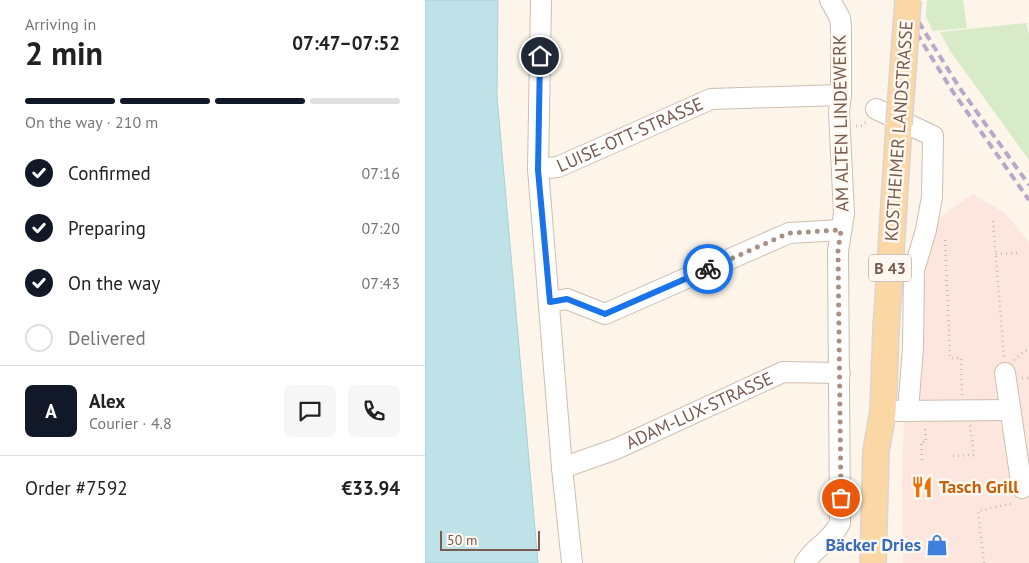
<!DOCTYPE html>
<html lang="en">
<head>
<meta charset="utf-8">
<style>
  :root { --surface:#fff; --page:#f6f6f6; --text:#222; --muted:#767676; --line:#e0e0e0; --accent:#111827 }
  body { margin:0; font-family:"PT Sans",sans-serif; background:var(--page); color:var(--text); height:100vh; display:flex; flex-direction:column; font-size:19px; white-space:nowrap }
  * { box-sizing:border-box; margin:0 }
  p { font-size:16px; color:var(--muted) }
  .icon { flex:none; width:28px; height:28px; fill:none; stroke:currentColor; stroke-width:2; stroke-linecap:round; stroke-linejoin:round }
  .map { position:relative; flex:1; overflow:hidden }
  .sheet { display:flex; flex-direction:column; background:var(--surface); width:425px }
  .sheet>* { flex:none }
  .scale { position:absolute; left:15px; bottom:12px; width:100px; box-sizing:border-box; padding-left:5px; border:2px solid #785b4d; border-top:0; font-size:14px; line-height:18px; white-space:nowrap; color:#785b4d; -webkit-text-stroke:4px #fff9f1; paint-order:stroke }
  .pin { position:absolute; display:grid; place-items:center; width:42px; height:42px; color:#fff; margin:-21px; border:2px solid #fff; border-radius:50%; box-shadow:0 1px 5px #0007 }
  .courier { position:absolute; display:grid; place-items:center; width:50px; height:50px; margin:-25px; border:4px solid #1a73e8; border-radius:50%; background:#fff; color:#222; box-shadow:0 1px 6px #0007 }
  .summary em { font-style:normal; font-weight:600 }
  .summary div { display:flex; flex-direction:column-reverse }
  .summary { display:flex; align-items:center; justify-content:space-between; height:85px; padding:0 25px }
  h1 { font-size:32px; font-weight:600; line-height:38px }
  .bar { display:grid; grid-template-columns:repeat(4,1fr); gap:8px 5px; align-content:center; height:60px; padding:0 25px }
  .bar i { height:6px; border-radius:4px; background:var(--line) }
  .bar .current { background:var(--accent) }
  .bar p { grid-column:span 4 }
  .line { display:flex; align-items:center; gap:12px; padding:0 25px; border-top:1px solid var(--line) }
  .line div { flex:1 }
  .round { display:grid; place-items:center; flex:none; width:52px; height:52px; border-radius:8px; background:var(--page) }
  ol { padding:0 25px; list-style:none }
  li { display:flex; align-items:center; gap:15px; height:55px }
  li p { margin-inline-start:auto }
  li .icon { padding:5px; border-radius:50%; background:var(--accent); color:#fff; stroke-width:4 }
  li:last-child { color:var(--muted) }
  li i { width:28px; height:28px; border:2px solid var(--line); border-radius:50% }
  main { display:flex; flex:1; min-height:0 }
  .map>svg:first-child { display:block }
  .commercial { fill:#fce6de }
  .green { fill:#d7ebc8 }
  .water { fill:#bee2e7; stroke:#a4d2d9 }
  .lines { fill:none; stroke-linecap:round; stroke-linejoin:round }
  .minor-casing { stroke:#cfbdaf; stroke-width:22 }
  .major-casing { stroke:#dcd4d1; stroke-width:28 }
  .path { stroke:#d8b6a4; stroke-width:2.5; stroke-dasharray:1 4; stroke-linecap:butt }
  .minor { stroke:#fff; stroke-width:20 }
  .major { stroke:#fad7a4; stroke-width:25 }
  .rail { stroke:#b8a7c8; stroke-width:4; stroke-dasharray:8 5; stroke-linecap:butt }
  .major-bridge-casing { stroke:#dcd4d1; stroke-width:28; stroke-linecap:butt }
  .major-bridge { stroke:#fad7a4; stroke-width:25 }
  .done { stroke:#a79184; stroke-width:5; stroke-dasharray:0 9 }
  .route { stroke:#1a73e8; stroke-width:6 }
  .labels { text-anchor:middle; stroke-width:5; stroke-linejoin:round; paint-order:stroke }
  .shield { fill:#fff9f1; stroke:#a08a7e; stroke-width:1 }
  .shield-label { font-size:16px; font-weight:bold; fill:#785b4d }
  .street-label { font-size:18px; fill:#785b4d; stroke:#fff9f1 }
  .food-label { font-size:18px; font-weight:bold; fill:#c56008; stroke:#fff9f1; text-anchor:start }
  .shop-label { font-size:18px; font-weight:bold; fill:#366cbe; stroke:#fff9f1; text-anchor:end }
</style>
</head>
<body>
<main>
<section class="sheet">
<div class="summary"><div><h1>2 min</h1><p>Arriving in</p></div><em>07:47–07:52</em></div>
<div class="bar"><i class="current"></i><i class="current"></i><i class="current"></i><i></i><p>On the way · 210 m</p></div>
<ol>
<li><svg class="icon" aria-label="check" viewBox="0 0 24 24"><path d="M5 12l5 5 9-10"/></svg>Confirmed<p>07:16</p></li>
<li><svg class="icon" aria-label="check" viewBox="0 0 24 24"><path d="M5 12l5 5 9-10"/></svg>Preparing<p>07:20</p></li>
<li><svg class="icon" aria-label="check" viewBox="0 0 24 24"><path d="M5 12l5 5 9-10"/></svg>On the way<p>07:43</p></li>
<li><i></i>Delivered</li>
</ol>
<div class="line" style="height:90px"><b class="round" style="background:var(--accent);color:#fff">A</b><div><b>Alex</b><p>Courier · 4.8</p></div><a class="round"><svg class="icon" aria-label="chat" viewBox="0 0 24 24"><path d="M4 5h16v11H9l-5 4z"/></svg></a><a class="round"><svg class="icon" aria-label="phone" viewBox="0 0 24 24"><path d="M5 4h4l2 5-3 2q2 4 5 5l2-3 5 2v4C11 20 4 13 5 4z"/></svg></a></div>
<div class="line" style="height:65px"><div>Order #7592</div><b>€33.94</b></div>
</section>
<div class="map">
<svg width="604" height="563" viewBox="0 0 604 563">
  <rect width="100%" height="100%" fill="#fdf5ea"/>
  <path class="commercial" d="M548,194L581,214L604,243V563H478L477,477L485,260L517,215Z"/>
  <g class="green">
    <path d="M502,0H538L542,28L508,31L501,17Z"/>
    <path d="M601,23L604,34V160L525,51L515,32Z"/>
  </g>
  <path class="water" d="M0,0H73L72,96L113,563H0Z"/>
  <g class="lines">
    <g class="minor-casing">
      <g id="minor">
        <path d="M116,0L113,169L137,468L147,563"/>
        <path d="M451,109L508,136L507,197L501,230L489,270L488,348L483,411"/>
        <path id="s1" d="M113,169L133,167L286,99L416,95"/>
        <path d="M125,302L142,299L180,314L364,233L416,230"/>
        <path d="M580,373L597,488"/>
        <path d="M472,411L585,410"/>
        <path id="s2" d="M137,468L191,449L358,372L415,373"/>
        <path d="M380,563C389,547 405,543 415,523L413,251L419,214L414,112L416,95V28L415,18L405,0"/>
      </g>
    </g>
    <g class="major-casing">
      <path id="major" d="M448,563L451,451L458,412L461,330L474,124"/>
    </g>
    <g class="path">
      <path d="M431,126H437L441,122"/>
      <path d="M568,221L579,357"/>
      <path d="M520,240L525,358H536L537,395"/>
      <path d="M571,254L592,253"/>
      <path d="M589,360L600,351L604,350"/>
      <path d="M597,378H604"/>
      <path d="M528,456L549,455L545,425"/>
      <path d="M497,460L496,442H501L500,426"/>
      <path d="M559,563L553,511L589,503"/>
    </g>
    <use href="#minor" class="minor"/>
    <use href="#major" class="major"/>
    <g class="rail">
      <path d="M471,0L528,92L604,200"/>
      <path d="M480,0L534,87L604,185"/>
    </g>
    <g class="major-bridge-casing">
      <path id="major-bridge" d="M474,124L483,0"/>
    </g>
    <use href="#major-bridge" class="major-bridge"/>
  </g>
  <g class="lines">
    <path class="done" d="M283,269L364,233L416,230L413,250L416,498"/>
    <path class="route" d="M115,56L113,170L125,302L142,299L180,314L283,269"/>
  </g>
  <defs>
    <g id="restaurant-bare" transform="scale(1.725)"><path d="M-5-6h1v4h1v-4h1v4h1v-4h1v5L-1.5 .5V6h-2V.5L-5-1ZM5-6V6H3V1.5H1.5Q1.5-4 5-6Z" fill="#e8710a" stroke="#fff9f1" stroke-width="2.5" paint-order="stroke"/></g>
    <g id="shop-bare" transform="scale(1.725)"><path d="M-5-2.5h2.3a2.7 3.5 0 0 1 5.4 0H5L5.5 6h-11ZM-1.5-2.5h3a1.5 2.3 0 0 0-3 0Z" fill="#3f7fe0" stroke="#fff9f1" stroke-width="2.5" paint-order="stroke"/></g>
  </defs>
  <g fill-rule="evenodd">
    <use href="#restaurant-bare" x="497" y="487"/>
    <use href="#shop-bare" x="512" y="545"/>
  </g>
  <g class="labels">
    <rect class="shield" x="444" y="254.5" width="42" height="27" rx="4"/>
    <g class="shield-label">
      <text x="465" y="274">B 43</text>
    </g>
    <g class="street-label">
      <text transform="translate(416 123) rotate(-91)" y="6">AM ALTEN LINDEWERK</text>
      <text transform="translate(474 131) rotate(-86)" y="6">KOSTHEIMER LANDSTRASSE</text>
      <text dy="6" stroke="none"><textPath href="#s1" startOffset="99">LUISE-OTT-STRASSE</textPath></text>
      <text dy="6" stroke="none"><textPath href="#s2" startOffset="149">ADAM-LUX-STRASSE</textPath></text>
    </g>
    <g class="food-label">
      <text x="514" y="493">Tasch Grill</text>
    </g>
    <g class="shop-label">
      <text x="496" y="551">Bäcker Dries</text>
    </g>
  </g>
</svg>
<div class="scale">50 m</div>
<div class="pin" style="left:416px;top:498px;background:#ea580c"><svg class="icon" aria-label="bag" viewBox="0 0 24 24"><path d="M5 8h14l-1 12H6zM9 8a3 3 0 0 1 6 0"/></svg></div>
<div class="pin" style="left:115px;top:56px;background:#1f2937"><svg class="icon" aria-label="home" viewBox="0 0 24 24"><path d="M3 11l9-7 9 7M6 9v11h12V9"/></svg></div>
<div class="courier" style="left:283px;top:269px"><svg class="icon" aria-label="bike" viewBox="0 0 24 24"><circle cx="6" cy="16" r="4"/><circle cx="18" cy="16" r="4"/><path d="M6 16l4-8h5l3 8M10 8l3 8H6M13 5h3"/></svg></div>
</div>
</main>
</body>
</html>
